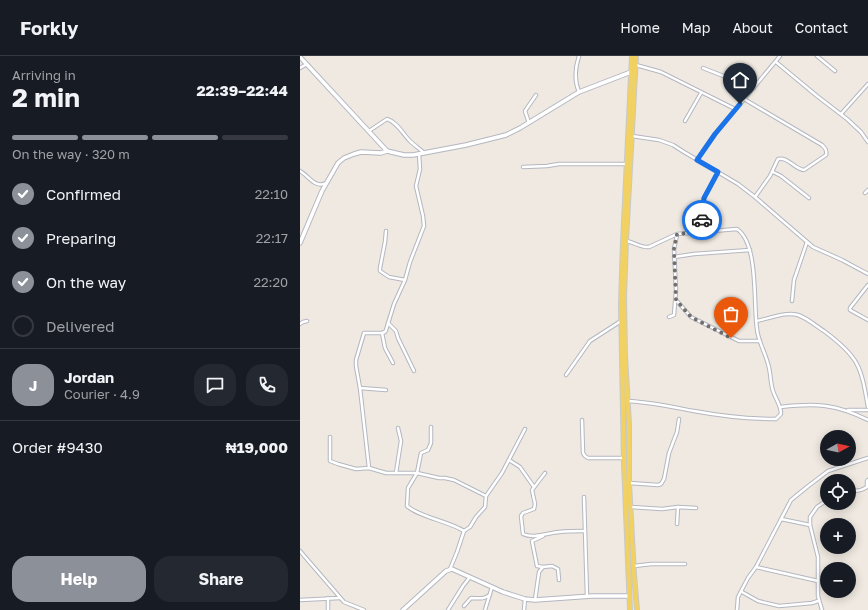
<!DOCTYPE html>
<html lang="en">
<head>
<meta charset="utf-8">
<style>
  :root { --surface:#171b24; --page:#242831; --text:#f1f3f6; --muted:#9ea1a6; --line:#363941; --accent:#8c9099 }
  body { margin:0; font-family:"Golos Text",sans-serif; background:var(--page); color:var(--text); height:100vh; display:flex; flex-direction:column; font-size:15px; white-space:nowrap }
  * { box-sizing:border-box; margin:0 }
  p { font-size:13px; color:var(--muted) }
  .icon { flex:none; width:22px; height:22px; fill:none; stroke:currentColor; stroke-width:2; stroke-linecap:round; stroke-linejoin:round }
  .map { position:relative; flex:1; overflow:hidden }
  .sheet { display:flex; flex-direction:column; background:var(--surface); width:300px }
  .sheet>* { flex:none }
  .needle { width:26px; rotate:82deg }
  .tools { position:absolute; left:520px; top:374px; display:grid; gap:8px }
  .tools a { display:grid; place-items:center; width:36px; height:36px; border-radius:50%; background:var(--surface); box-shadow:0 2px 10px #0003; font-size:20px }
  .pin { position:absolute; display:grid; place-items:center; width:34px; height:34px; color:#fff; margin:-41px -17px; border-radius:50% 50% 50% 0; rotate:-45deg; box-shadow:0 0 4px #0007 }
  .pin .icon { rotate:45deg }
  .courier { position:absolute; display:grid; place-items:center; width:40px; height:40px; margin:-20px; border:3px solid #1a73e8; border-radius:50%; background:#fff; color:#222; box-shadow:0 1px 5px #0007 }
  .headline em { font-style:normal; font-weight:700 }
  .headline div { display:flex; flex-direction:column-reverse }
  .headline { display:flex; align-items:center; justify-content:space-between; height:68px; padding:0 12px }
  h1 { font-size:26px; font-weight:700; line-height:30px }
  .bar { display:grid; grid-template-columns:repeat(4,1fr); gap:6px 4px; align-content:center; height:48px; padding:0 12px }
  .bar i { height:5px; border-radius:3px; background:var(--line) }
  .bar .active { background:var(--accent) }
  .bar p { grid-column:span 4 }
  .line { display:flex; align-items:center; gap:10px; padding:0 12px; border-top:1px solid var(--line) }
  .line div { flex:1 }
  .round { display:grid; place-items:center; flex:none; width:42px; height:42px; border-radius:16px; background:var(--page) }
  ol { padding:0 12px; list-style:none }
  li { display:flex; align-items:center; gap:12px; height:44px }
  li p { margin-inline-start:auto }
  li .icon { padding:4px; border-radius:50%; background:var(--accent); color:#fff; stroke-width:4 }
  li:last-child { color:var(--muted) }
  li i { width:22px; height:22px; border:2px solid var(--line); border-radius:50% }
  .cta { display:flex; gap:8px; margin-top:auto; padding:8px 12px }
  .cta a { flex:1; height:46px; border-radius:16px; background:var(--accent); color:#fff; font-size:16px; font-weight:700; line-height:46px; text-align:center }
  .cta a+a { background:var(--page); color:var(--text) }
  header { display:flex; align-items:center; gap:24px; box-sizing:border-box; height:56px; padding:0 20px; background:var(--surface); border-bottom:1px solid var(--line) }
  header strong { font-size:19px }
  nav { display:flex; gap:22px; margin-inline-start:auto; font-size:14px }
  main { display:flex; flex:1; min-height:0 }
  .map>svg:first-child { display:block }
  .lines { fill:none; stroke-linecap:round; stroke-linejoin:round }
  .minor-casing { stroke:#b4b7c1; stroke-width:4.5 }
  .tertiary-casing { stroke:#b4b7c1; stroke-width:5.5 }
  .primary-casing { stroke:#c9c9c9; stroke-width:6 }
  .minor { stroke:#fff; stroke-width:2.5 }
  .tertiary { stroke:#fff; stroke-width:3.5 }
  .primary { stroke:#f2d163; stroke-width:4 }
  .done { stroke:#726f6d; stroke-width:4; stroke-dasharray:0 7.2 }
  .route { stroke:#1a73e8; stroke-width:5 }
</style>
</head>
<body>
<header>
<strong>Forkly</strong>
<nav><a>Home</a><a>Map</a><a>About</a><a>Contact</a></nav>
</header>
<main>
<section class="sheet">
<div class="headline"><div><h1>2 min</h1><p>Arriving in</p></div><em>22:39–22:44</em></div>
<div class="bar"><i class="active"></i><i class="active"></i><i class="active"></i><i></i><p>On the way · 320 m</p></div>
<ol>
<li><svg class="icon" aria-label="check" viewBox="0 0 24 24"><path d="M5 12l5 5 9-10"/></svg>Confirmed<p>22:10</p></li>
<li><svg class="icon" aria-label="check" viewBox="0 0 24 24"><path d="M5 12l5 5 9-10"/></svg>Preparing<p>22:17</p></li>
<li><svg class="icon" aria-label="check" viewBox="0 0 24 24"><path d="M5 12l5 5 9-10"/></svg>On the way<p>22:20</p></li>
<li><i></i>Delivered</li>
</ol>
<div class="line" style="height:72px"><b class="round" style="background:var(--accent);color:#fff">J</b><div><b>Jordan</b><p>Courier · 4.9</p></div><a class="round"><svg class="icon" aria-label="chat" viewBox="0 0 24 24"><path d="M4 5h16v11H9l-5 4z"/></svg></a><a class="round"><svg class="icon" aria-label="phone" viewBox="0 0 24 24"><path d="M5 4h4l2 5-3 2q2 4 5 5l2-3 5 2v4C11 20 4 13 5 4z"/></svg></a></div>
<div class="line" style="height:52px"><div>Order #9430</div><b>₦19,000</b></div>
<div class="cta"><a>Help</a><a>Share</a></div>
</section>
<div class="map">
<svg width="568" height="554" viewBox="0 0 568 554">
  <rect width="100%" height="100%" fill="#efe9e1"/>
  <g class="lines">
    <g class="minor-casing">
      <g id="minor">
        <path d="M517,0L535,15"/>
        <path d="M476,6L517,40L547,63L561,76L568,86"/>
        <path d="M336,9L361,16L435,53"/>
        <path d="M0,12L7,8"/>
        <path d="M403,12L454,32"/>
        <path d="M279,36C274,24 275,12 279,0"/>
        <path d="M444,43L522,89C525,92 527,94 526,99L504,114C494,113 489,101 478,103L470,120L455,141"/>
        <path d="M541,58L568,28"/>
        <path d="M385,65L401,37"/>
        <path d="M229,67L225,55L236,39"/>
        <path d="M69,75L87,63C97,66 103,78 110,85C114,89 120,93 124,97"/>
        <path d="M332,80L359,84L373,89L384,96L438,128L455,141L513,191L542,204L568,218"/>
        <path d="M397,104L415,78L480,0"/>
        <path d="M223,111L247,110L259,108H327"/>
        <path d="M0,115C8,119 15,133 26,127"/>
        <path d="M473,116L481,120L509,142"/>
        <path d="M565,137L568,134"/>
        <path d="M86,175L85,186L80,212V215L89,221L105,224"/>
        <path d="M400,176L404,142L418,116"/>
        <path d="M326,185C334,186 341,192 349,191L377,178L437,173C459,188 453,247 457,273C458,285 465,296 468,308C471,317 470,326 473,335C476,344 481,349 481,358L476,363C449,363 421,360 394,355C372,351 350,346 327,345"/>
        <path d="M374,201L394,198L450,194"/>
        <path d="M568,229L550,252V254L568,264"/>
        <path d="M376,244L391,261L439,285H460"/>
        <path d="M492,245L494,224L507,186"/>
        <path d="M369,261L374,259L376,234L374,193L377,179"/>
        <path d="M456,265C469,263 486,255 498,259C507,262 516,270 524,275C559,301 561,310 568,351"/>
        <path d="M88,267L96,275L98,282L114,315"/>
        <path d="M0,268L3,266L7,265"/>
        <path d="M82,277L85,292L93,307"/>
        <path d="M266,319L290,285L321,265"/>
        <path d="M60,332L86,334"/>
        <path d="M481,351C516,347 536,348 568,364"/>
        <path d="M548,354H568"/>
        <path d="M282,364L283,397L285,400L288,402H323"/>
        <path d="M131,371V387L128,394L121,397L117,417L108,432L107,450C119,461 148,465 164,475"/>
        <path d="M30,381V405L38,408L56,413L69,412L86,417H117L139,422H145L154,424L186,440"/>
        <path d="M209,404L220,411L234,431"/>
        <path d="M69,412L60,332L56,310V304L64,277H82L85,276L86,274L94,248L105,224L110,206L124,170L123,160L116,130L120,113L119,98"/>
        <path d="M96,417L101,385L98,372"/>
        <path d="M245,417L232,434L235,448L234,453L223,457L221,460L223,478C233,483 248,477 259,476C268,475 276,475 285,475"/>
        <path d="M329,427L358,429L361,428L364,423L369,397L377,376L379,363"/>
        <path d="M549,434C556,436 561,435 567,431V425L568,424"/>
        <path d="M284,441L287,540"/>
        <path d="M331,451L362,453L378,451L396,452"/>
        <path d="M481,463L510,469"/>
        <path d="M377,468L378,451"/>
        <path d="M0,495L44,546L64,554"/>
        <path d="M334,510L351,508H385"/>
        <path d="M243,511L252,510L258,513L259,524"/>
        <path d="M456,511L518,525"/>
        <path d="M150,513L157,496L164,475L170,471L176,461L185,451L186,440L202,417L225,373"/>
        <path d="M442,536L458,545L479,550L512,547L518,545"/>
        <path d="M28,542V554"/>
        <path d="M0,544L40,542"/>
        <path d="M235,544L239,516L243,511L237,510L232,485L243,480"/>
        <path d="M164,550L171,542C179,542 182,544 190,539"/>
        <path d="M148,554L163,530L170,521"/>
        <path d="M185,554L192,531"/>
        <path d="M224,554L225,543"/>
        <path d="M437,554L438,541L448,522L456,511L491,444L507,431L528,415L568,402"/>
        <path d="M522,554L518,540V501L510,469V461L517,451L527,444"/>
      </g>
    </g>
    <g class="tertiary-casing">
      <g id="tertiary">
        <path d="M0,1L87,95L104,99H113L166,89L206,79L220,72L279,36L331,16"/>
        <path d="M0,187L22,135L38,107L44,102L54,98L61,96L81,97L87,95"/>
        <path d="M103,554L146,515L152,513L203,536L225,543L235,544L292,540H328"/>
      </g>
    </g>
    <g class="primary-casing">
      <g id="primary">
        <path d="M336,0L326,185L324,240L325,300L329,368V427L334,518L337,554"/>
        <path d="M330,554L324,408L321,248L323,186L332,0"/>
      </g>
    </g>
    <use href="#minor" class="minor"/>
    <use href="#tertiary" class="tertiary"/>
    <use href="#primary" class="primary"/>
  </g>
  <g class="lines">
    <path class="done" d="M402,164L400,176L377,178L374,193L376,244L391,261L431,282"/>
    <path class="route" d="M402,164L404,142L418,116L397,104L415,78L440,48"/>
  </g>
</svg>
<div class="tools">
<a><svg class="needle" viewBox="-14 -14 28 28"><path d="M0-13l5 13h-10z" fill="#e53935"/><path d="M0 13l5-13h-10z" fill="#9ea1a6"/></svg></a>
<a><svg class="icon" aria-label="locate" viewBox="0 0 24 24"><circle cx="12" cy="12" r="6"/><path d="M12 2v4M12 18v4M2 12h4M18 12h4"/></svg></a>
<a>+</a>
<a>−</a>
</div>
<div class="pin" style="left:431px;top:282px;background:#ea580c"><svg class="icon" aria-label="bag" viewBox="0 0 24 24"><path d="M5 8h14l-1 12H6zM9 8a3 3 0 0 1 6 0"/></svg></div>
<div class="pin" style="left:440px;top:48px;background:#1f2937"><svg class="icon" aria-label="home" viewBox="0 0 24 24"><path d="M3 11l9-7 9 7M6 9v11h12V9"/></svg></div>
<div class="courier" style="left:402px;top:164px"><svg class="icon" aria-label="car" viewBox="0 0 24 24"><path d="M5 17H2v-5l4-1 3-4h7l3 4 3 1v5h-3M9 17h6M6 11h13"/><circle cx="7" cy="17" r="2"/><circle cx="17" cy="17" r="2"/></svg></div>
</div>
</main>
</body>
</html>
